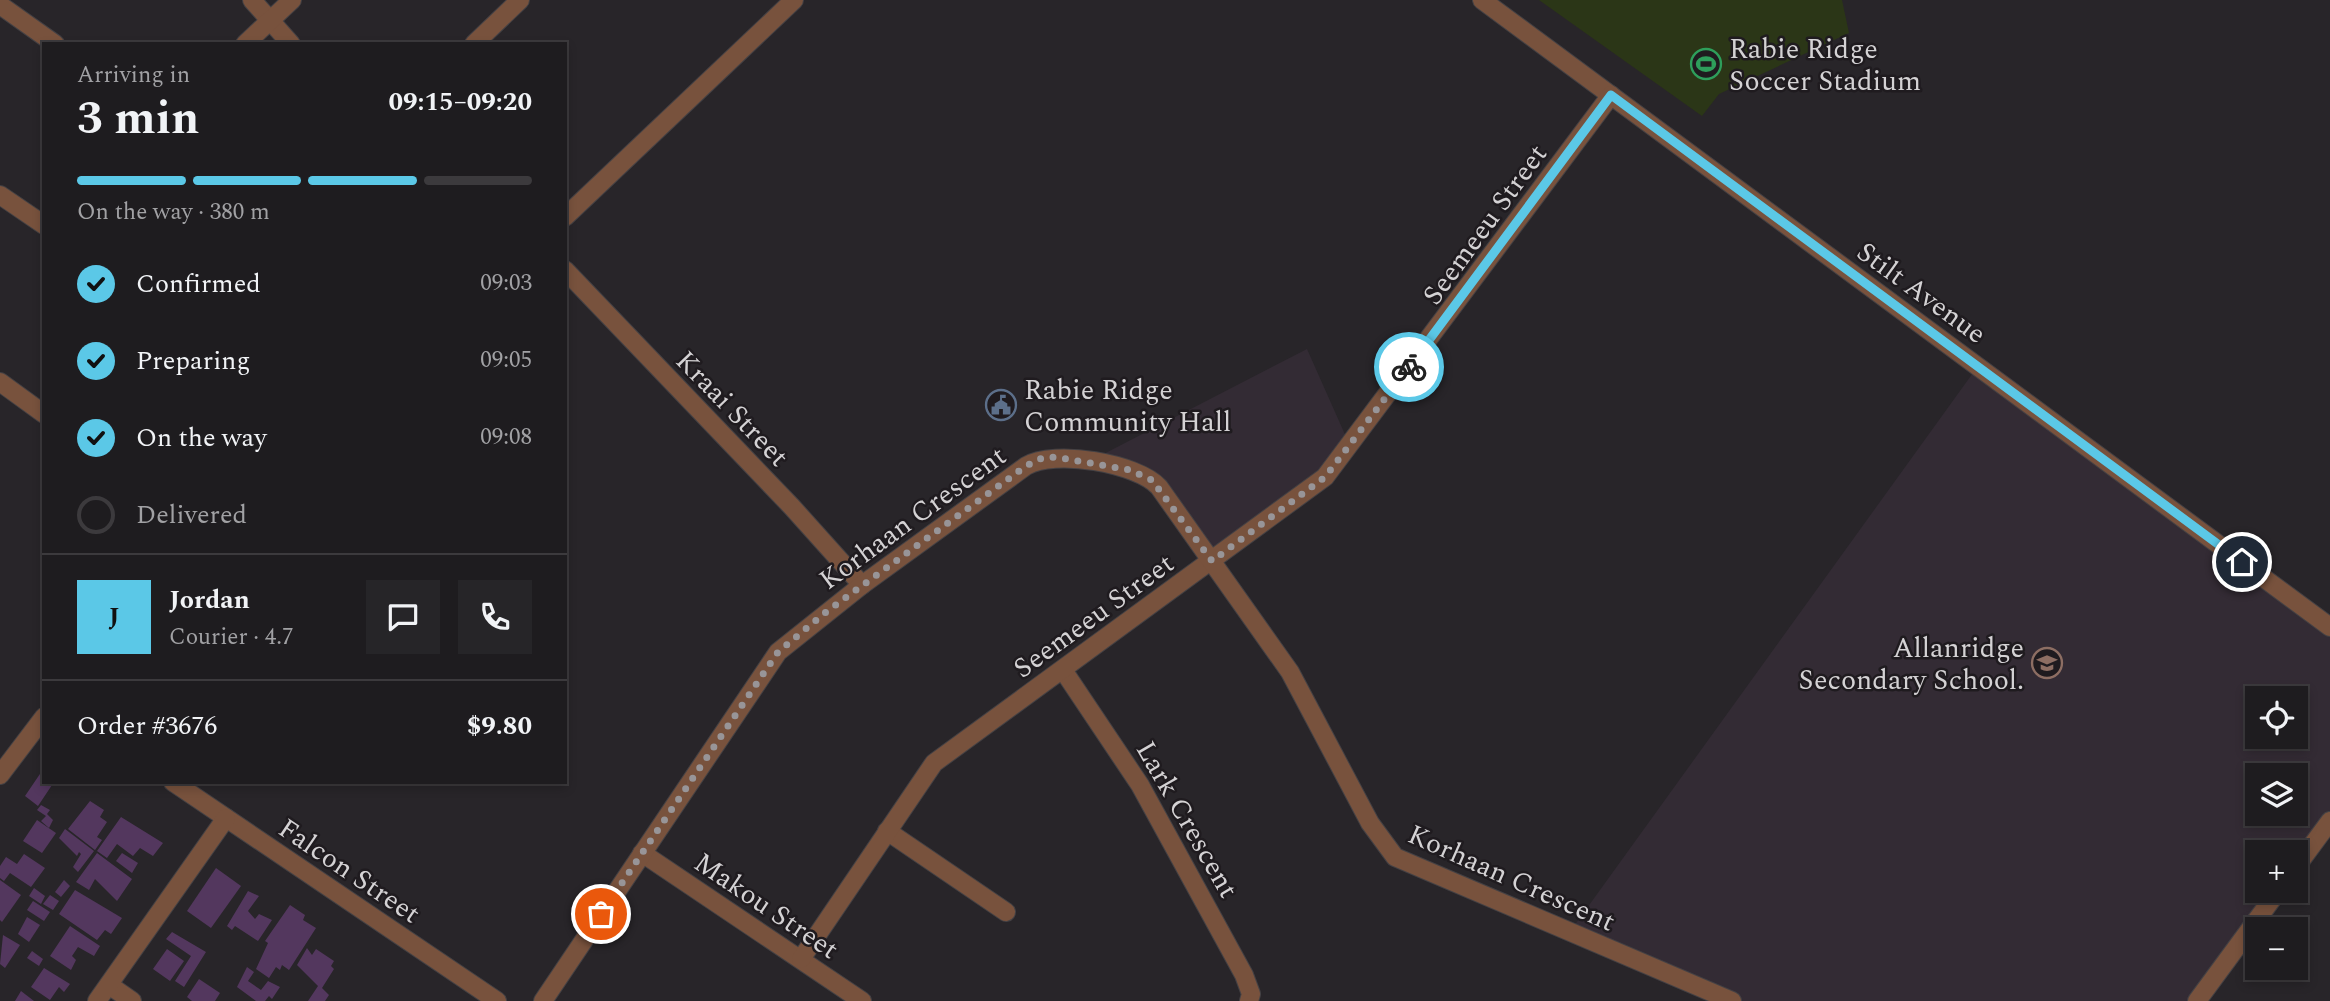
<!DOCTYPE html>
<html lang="en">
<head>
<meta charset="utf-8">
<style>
  :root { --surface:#1e1c1f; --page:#262528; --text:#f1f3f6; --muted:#a1a1a4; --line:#3c3a3d; --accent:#5bc8e7 }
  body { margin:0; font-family:Spectral,serif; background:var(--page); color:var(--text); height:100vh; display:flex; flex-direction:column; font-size:26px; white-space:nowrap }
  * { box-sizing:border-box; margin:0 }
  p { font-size:23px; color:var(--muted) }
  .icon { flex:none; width:38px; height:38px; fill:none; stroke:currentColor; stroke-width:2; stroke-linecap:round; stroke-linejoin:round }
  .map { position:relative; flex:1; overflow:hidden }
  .details { position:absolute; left:42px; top:42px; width:525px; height:742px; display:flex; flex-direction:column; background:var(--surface); border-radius:0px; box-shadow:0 4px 10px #0003,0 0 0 2px var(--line) }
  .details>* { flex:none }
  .controls { position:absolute; left:2245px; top:686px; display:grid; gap:14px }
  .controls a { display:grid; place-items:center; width:63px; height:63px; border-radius:0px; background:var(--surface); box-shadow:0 4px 10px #0003,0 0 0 2px var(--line); font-size:35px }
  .pin { position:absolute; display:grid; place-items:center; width:60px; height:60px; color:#fff; margin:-30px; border:4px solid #fff; border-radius:50%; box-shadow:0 2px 7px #0007 }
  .courier { position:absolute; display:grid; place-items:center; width:70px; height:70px; margin:-35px; border:5px solid #5bc8e7; border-radius:50%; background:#fff; color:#222; box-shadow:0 2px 9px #0007 }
  .headline em { font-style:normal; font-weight:700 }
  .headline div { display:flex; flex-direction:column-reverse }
  .headline { display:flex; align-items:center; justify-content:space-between; height:119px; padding:0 35px }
  h1 { font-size:46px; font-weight:700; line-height:52px }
  .bar { display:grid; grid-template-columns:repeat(4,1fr); gap:10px 7px; align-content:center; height:84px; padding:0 35px }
  .bar i { height:9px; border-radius:5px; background:var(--line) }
  .bar .selected { background:var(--accent) }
  .bar p { grid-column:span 4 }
  .line { display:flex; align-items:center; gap:18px; padding:0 35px; border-top:2px solid var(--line) }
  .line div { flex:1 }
  .round { display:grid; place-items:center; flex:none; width:74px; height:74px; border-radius:0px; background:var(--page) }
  ol { padding:0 35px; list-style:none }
  li { display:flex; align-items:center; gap:21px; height:77px }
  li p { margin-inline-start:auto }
  li .icon { padding:7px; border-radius:50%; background:var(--accent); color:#111; stroke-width:4 }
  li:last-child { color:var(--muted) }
  li i { width:38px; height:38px; border:4px solid var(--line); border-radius:50% }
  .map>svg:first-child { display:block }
  .built { fill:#332b34; fill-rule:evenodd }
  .green { fill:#2b3617 }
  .building { fill:#53375e }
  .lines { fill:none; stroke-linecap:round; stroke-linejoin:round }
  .minor-casing { stroke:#444144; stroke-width:20 }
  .tertiary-casing { stroke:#444144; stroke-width:20 }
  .minor { stroke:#78523d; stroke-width:18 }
  .tertiary { stroke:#78523d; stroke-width:18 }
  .done { stroke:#989598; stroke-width:7; stroke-dasharray:0 12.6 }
  .route { stroke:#5bc8e7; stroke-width:9 }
  .labels { text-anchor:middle; stroke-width:5; stroke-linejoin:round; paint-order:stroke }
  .poi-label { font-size:28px; fill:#d4d2d4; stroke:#1f1b1f; text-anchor:start }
  .street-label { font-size:28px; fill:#d4d2d4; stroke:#1f1b1f }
</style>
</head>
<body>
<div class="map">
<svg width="2330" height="1001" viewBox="0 0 2330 1001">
  <rect width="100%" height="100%" fill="#282529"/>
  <g class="built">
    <path d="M1307,349L1347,439L1317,475L1212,553L1151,470L1094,459Z"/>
    <path d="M1978,366L2330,627V825L2296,871V852H2258V891H2282L2201,1001H1729L1569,933ZM2258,698H2296V737H2258ZM2258,775H2296V814H2258Z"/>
  </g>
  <path class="green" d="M1539,0H1842L1849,33L1719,94L1702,116Z"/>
  <g class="building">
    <path d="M44,768V782H54L38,806L25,796Z"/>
    <path d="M90,801L104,810L100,817L107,822L97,837L102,840L95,850L68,829Z"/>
    <path d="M41,805L50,810L47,814L53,820L49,828L41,821L46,816L37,810Z"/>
    <path d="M121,817L163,843L153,856L140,848L133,856L117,844L107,858L97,851Z"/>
    <path d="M37,820L56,833L42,853L23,841Z"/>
    <path d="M65,829L94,851L78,872L73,867L81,854L79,852L77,856L59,838Z"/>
    <path d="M97,853L132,879L117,901L95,879L89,890L76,882Z"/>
    <path d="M122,853L138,863L132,873L116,861Z"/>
    <path d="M24,854L45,868L31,887L10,873L4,881L0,878V866L6,857L17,864Z"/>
    <path d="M216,868L241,886L211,928L187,911Z"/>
    <path d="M0,880L21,895L2,922L0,920Z"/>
    <path d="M64,880L70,886L61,897L55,892Z"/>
    <path d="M34,888L45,896L41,904L29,896Z"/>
    <path d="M75,890L122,918L111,934L105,930L97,940L59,914Z"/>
    <path d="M248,891L259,896L248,911L255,919L259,914L272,920L258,941L235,926L232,930L227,926Z"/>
    <path d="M50,895L59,901L53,910L43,904Z"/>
    <path d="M33,901L50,912L44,921L27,910Z"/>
    <path d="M290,905L305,915L303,920L316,928L289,970L282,965L280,970L276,967L269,978L256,969L268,943L265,941Z"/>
    <path d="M27,917L40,925L29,942L18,934Z"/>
    <path d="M70,926L100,946L94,956L78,947L72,956L76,960L71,970L50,956Z"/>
    <path d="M172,932L206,952L184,987L175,981L191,956L166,939Z"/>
    <path d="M3,935L20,945L5,968L0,964Z"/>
    <path d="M307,948L312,955L316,949L334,961L331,966L334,969L322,988L329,995L325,1001H308L318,986L297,965Z"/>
    <path d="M167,949L184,961L170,981L153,969Z"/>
    <path d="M32,951L43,959L39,966L27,958Z"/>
    <path d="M247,967L254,972L248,981L261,990L268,981L280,987L272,999L269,996L265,1001H256L237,987Z"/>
    <path d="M44,968L70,984L64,992L59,987L50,1000L31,987Z"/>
    <path d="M199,979L220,993L215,1001H192L187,997Z"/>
    <path d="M21,991L34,1001H15Z"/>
  </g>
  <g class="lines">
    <g class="minor-casing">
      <g id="minor">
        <path d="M252,0L291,44"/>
        <path d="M1482,0L2330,627"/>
        <path d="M0,5L55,44"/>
        <path d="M245,44L292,0"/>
        <path d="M474,44L520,0"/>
        <path d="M0,195L44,225"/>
        <path d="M565,270L792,507L862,585"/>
        <path d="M0,382L44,414"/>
        <path d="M1063,670L1140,785L1244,975L1251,994L1249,1001"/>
        <path d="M173,782L497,1001"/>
        <path d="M887,831L1006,912"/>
        <path d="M642,853L862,1001"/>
        <path d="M2296,867L2330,821"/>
        <path d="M801,959L934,763L1325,477L1611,95"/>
        <path d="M109,985L132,1001"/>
        <path d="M97,1001L226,818"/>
        <path d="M543,1001L778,652L862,585L1026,466C1054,449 1137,463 1159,487L1290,672L1370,823L1395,857L1732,1001"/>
        <path d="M2197,1001L2278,891"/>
      </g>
    </g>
    <g class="tertiary-casing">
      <g id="tertiary">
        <path d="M565,217L794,0"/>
        <path d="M0,775L44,717"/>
      </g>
    </g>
    <use href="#minor" class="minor"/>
    <use href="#tertiary" class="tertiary"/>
  </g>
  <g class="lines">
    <path class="done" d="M601,914L778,652L826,612L1026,466L1042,458L1055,457L1130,470L1152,480L1212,561L1325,477L1409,367"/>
    <path class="route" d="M1409,367L1611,95L2242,562"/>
  </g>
  <defs>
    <g id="stadium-ring" transform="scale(1.575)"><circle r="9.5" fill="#1f1b1f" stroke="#2e9e5b" stroke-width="1.5"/><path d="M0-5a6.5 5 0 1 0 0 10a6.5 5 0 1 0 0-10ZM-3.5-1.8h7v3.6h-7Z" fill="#2e9e5b"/></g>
    <g id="civic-ring" transform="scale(1.575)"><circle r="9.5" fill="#1f1b1f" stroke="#5c6f8a" stroke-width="1.5"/><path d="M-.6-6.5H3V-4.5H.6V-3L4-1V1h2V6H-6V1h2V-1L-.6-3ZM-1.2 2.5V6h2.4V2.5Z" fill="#5c6f8a"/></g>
    <g id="school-ring" transform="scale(1.575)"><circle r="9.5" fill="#1f1b1f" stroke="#8d6e63" stroke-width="1.5"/><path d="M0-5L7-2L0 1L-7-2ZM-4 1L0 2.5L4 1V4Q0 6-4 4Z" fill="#8d6e63"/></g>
  </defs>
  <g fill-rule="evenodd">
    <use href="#stadium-ring" x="1706" y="64"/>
    <use href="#civic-ring" x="1001" y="405"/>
    <use href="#school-ring" x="2047" y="663"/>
  </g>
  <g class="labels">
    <g class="poi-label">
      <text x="1729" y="58">Rabie Ridge<tspan x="1729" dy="32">Soccer Stadium</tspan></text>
      <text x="1024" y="399">Rabie Ridge<tspan x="1024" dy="32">Community Hall</tspan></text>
      <text x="2024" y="657" text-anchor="end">Allanridge<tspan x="2024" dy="32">Secondary School.</tspan></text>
    </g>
    <g class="street-label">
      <text transform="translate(1484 224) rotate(-54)" y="10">Seemeeu Street</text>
      <text transform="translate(1922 292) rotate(36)" y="10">Stilt Avenue</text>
      <text transform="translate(733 408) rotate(46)" y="10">Kraai Street</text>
      <text transform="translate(912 517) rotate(-36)" y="10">Korhaan Crescent</text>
      <text transform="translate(1093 615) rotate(-36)" y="10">Seemeeu Street</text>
      <text transform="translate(1188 819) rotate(60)" y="10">Lark Crescent</text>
      <text transform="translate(350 870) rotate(34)" y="10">Falcon Street</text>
      <text transform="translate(1512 877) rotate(24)" y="10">Korhaan Crescent</text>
      <text transform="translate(767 905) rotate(34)" y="10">Makou Street</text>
    </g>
  </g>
</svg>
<div class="controls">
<a><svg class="icon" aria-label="locate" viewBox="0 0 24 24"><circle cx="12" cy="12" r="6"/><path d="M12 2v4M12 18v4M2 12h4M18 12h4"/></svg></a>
<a><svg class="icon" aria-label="layers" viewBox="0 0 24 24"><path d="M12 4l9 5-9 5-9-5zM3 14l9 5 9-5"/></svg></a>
<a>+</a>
<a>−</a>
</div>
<div class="pin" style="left:601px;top:914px;background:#ea580c"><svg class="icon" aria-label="bag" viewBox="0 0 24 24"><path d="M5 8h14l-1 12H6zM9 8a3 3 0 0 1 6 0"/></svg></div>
<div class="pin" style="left:2242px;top:562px;background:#1f2937"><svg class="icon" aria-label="home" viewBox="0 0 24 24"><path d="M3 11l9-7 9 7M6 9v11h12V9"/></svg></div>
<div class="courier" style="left:1409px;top:367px"><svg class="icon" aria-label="bike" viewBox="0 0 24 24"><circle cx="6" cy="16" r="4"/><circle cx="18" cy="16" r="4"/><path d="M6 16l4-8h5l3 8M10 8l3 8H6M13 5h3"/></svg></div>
<section class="details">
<div class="headline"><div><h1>3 min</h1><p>Arriving in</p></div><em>09:15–09:20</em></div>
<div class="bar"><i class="selected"></i><i class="selected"></i><i class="selected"></i><i></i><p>On the way · 380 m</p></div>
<ol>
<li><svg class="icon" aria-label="check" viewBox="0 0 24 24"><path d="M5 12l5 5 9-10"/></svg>Confirmed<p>09:03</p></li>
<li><svg class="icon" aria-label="check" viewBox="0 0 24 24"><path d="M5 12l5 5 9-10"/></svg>Preparing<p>09:05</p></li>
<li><svg class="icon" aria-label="check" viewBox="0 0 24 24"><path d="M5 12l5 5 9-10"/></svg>On the way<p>09:08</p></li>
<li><i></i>Delivered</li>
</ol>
<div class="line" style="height:126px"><b class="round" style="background:var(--accent);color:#111">J</b><div><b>Jordan</b><p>Courier · 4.7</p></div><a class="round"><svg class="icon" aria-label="chat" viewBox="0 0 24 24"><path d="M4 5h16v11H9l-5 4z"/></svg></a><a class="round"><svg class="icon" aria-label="phone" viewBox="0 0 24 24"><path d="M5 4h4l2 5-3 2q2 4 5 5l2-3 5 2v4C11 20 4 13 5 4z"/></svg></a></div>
<div class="line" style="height:91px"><div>Order #3676</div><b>$9.80</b></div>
</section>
</div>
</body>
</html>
